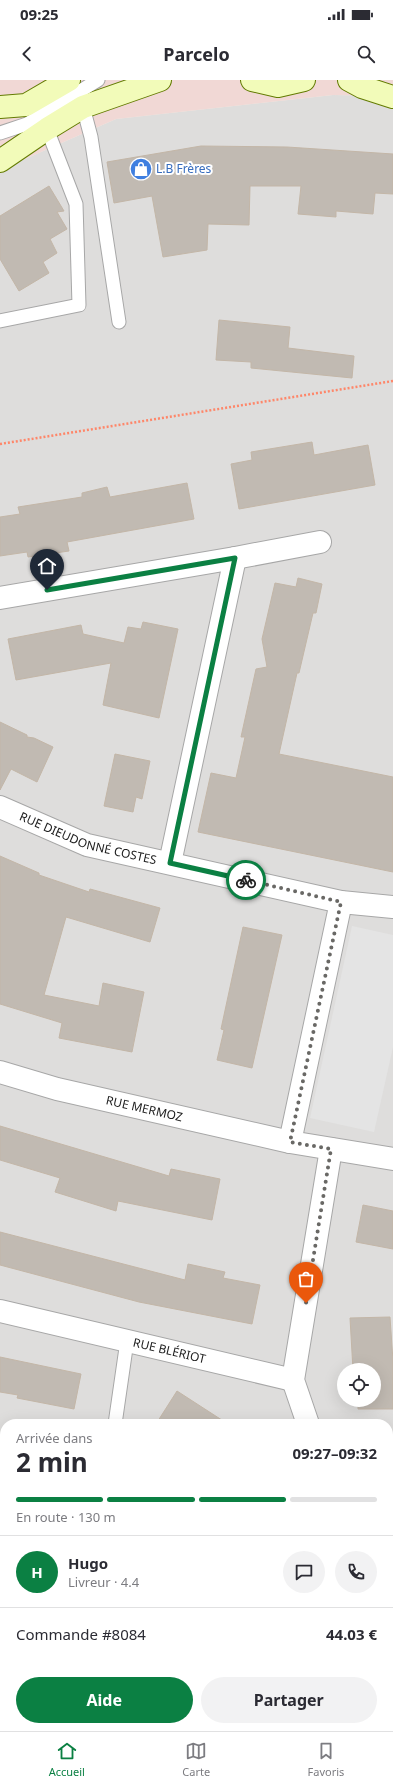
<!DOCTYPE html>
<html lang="fr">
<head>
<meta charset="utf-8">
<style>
  :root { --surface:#fff; --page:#f2f2f3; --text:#2b2b33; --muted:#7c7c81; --line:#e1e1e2; --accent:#0b8043 }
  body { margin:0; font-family:"Noto Sans",sans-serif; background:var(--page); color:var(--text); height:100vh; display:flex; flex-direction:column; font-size:15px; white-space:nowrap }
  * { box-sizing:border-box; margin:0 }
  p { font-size:13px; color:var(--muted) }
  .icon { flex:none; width:22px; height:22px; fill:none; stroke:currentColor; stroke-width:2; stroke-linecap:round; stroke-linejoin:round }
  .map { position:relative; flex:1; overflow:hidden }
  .panel { position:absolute; left:0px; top:1339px; width:393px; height:312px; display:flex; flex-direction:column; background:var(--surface); border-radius:16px 16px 0 0; box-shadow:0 4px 16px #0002 }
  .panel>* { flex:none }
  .tools { position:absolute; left:337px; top:1283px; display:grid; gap:8px }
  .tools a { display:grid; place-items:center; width:44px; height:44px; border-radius:50%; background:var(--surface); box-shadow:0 4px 16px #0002; font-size:20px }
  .pin { position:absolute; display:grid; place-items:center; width:34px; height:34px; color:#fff; margin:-41px -17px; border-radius:50% 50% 50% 0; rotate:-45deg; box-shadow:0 0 4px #0007 }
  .pin .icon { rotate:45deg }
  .courier { position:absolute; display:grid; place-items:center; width:40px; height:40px; margin:-20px; border:3px solid #0b8043; border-radius:50%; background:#fff; color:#222; box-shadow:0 1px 5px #0007 }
  .head em { font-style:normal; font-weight:700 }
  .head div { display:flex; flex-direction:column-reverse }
  .head { display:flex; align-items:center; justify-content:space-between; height:68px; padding:0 16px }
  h1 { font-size:26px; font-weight:700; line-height:30px }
  .bar { display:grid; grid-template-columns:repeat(4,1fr); gap:6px 4px; align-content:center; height:48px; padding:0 16px }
  .bar i { height:5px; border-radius:3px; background:var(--line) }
  .bar .on { background:var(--accent) }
  .bar p { grid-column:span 4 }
  .line { display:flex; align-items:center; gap:10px; padding:0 16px; border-top:1px solid var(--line) }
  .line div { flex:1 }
  .round { display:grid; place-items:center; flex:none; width:42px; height:42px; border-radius:21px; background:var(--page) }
  .cta { display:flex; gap:8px; margin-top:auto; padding:8px 16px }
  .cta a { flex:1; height:46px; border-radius:24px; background:var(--accent); color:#fff; font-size:16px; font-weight:700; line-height:46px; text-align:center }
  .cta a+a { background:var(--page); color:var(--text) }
  .status { display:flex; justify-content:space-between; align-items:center; height:28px; padding:0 20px; background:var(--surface); direction:ltr }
  .status svg { height:11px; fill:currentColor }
  header { display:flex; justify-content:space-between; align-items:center; height:52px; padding:0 16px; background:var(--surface); font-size:18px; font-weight:700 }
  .dock { display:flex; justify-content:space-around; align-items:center; height:56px; border-top:1px solid var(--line); background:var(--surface); font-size:11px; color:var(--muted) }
  .dock a { display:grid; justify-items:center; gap:2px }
  .dock .on { color:var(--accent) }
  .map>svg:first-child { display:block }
  .residential { fill:#dedddc; fill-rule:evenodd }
  .commercial { fill:#f1d8d5 }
  .parking { fill:#e4e4e4 }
  .building { fill:#c1bab2; stroke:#c3b6a7 }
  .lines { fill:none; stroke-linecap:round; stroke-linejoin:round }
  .service-casing { stroke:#a7a7a7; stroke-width:15 }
  .minor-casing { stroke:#a7a7a7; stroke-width:24 }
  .secondary-casing { stroke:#637b02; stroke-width:24 }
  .path { stroke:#fe8669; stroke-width:2.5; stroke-dasharray:2 2; stroke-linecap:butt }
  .service { stroke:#fff; stroke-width:13 }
  .minor { stroke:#fff; stroke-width:22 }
  .secondary { stroke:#f2fbb9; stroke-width:22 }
  .done { stroke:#696865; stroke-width:4; stroke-dasharray:0 7.2 }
  .route { stroke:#0b8043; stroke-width:5 }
  .labels { text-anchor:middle; stroke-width:4; stroke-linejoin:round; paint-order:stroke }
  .shop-label { font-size:12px; fill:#366cbe; stroke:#fff; text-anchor:start }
  .street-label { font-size:12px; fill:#202020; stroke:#fff }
</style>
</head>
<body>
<div class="status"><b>09:25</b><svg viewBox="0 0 49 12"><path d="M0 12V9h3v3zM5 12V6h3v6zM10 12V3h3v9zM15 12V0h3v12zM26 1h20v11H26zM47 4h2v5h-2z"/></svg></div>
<header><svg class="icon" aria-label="back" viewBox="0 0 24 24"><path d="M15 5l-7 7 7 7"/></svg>Parcelo<svg class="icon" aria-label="search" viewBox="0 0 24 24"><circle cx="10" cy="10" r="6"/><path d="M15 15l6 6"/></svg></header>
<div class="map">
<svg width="393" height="1651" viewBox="0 0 393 1651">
  <rect width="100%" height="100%" fill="#f0eee6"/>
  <path class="residential" d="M333,15L393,16V1651H81V1646H388V1344H5V1397L0,1396V90L116,39ZM344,1290H374V1320H344Z"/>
  <g class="commercial">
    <path d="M0,0H393V16L333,15L116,39L0,90Z"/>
    <path d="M0,1396L5,1397V1646H81V1651H0Z"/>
  </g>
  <path class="parking" d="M352,846L393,855V967L374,1052L310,1038Z"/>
  <g class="building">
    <path d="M201,66L287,67L393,74V114L375,113L373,134L336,131V137L298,134L301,106H250L249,145L208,144L207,170L163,177L152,116L114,123L107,82Z"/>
    <path d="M49,106L64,131L57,132L67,149L50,159L57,173L43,182L49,193L19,211L0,179V136Z"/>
    <path d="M219,240L290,247L288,268L354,276L352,298L251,288V282L216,280Z"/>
    <path d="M312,362L314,375L368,365L375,405L239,429L231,384L252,380L251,372Z"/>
    <path d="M187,403L194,439L67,462L69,471L28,477L27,472L0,476V437L20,434L18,427L82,417V413L107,407L110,417Z"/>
    <path d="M298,498L322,504L316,533H313L299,593H297L279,674L393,697V792L198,752L211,693L236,698L245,657H241L256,589L267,587L262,559L275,503L296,507Z"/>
    <path d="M143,542L178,549L159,638L103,625L111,583L16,600L8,559L81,545L83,554L124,563L128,547L141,549Z"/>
    <path d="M0,642L27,655V657L34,658L53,667L37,702L11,689L0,710Z"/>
    <path d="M115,674L150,681L142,719L136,717L133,732L104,726Z"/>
    <path d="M0,776L39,793V795L89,812L90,809L160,828L150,862L66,837L44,915L99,926L103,903L144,912L132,972L59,958L62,943L0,924Z"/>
    <path d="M243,847L282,855L252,988L217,980L224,950L221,949Z"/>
    <path d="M0,1046L169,1096L171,1089L220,1099L212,1140L118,1121L116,1131L55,1112L60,1098L0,1080Z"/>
    <path d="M363,1125L393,1131V1169L356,1162Z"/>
    <path d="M0,1152L185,1200L188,1184L225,1192L223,1198L260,1205L252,1244L139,1222L0,1185Z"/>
    <path d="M390,1237L393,1281V1329H358V1320H374V1290H353L350,1238Z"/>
    <path d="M0,1277L81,1294L74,1329L17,1318L18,1315L0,1312Z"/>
    <path d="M177,1311L228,1344H156Z"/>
  </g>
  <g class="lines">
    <g class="service-casing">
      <g id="service">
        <path d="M83,27L91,57L119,242"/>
        <path d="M0,53L27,44L98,0"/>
        <path d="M0,241L79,225L76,124L47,49"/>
        <path d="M115,1344L127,1261"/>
        <path d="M194,1651V1646"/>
      </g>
    </g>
    <g class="minor-casing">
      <g id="minor">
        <path d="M0,518L235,478L320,462"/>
        <path id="s1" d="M0,727L87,765L341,822L393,827"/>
        <path d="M170,783L235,478"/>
        <path id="s2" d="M0,992L57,1009L290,1062L393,1079"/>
        <path d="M290,1062L341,822"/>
        <path id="s3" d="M0,1231L293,1300"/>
        <path d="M308,1344L293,1300L331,1069"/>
        <path d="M0,1375L5,1376"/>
        <path d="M388,1453L393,1457"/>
      </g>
    </g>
    <g class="secondary-casing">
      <g id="secondary">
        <path d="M252,0L278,6L304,0"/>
        <path d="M349,0L362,7L393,17"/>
        <path d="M0,27L26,25L69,0"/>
        <path d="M0,81L47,49L83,27L160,0"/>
      </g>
    </g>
    <g class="path">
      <path d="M0,364L393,301"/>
      <path d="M388,1607L393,1609"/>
    </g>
    <use href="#service" class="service"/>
    <use href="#minor" class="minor"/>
    <use href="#secondary" class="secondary"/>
  </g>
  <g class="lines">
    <path class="done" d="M246,800L341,822L290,1062L331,1069L306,1223"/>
    <path class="route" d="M47,510L235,478L170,783L246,800"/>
  </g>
  <defs>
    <g id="shop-disc" transform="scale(1.15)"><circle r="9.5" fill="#3f7fe0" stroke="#fff"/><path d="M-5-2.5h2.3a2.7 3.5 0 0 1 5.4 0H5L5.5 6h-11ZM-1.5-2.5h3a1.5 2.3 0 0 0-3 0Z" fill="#fff"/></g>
  </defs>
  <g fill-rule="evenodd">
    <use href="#shop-disc" x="141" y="89"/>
  </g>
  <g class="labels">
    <g class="shop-label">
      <text x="156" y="93">L.B Frères</text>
    </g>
    <g class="street-label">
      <text dy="4" stroke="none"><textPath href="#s1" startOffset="94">RUE DIEUDONNÉ COSTES</textPath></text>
      <text dy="4" stroke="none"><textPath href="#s2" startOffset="149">RUE MERMOZ</textPath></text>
      <text dy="4" stroke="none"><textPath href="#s3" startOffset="174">RUE BLÉRIOT</textPath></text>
    </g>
  </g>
</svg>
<div class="tools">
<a><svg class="icon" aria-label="locate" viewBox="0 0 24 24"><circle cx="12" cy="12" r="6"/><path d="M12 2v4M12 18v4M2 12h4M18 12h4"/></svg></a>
</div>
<div class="pin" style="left:306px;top:1223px;background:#ea580c"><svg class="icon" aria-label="bag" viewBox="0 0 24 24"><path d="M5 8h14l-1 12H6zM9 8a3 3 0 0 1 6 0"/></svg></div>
<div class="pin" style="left:47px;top:510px;background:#1f2937"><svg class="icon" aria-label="home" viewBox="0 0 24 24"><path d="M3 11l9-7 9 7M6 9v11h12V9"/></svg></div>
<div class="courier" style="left:246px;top:800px"><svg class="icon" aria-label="bike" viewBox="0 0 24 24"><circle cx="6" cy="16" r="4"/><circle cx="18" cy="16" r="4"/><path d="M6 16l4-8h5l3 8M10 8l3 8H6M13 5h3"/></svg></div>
<section class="panel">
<div class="head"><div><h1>2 min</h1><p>Arrivée dans</p></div><em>09:27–09:32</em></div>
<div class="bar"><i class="on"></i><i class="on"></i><i class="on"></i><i></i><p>En route · 130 m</p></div>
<div class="line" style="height:72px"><b class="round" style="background:var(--accent);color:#fff">H</b><div><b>Hugo</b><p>Livreur · 4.4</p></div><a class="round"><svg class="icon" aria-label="chat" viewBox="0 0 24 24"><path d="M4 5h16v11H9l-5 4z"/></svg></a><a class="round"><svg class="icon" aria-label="phone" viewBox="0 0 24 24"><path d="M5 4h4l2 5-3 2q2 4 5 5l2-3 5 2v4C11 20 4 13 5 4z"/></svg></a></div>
<div class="line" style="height:52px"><div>Commande #8084</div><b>44.03 €</b></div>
<div class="cta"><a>Aide</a><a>Partager</a></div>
</section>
</div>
<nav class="dock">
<a class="on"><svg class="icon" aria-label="home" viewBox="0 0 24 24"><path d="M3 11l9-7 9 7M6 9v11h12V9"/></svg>Accueil</a>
<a><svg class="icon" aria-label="map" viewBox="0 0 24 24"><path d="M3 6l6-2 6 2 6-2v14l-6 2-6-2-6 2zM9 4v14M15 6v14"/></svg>Carte</a>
<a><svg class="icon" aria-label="saved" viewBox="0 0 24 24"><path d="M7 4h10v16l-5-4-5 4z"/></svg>Favoris</a>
</nav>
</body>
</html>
